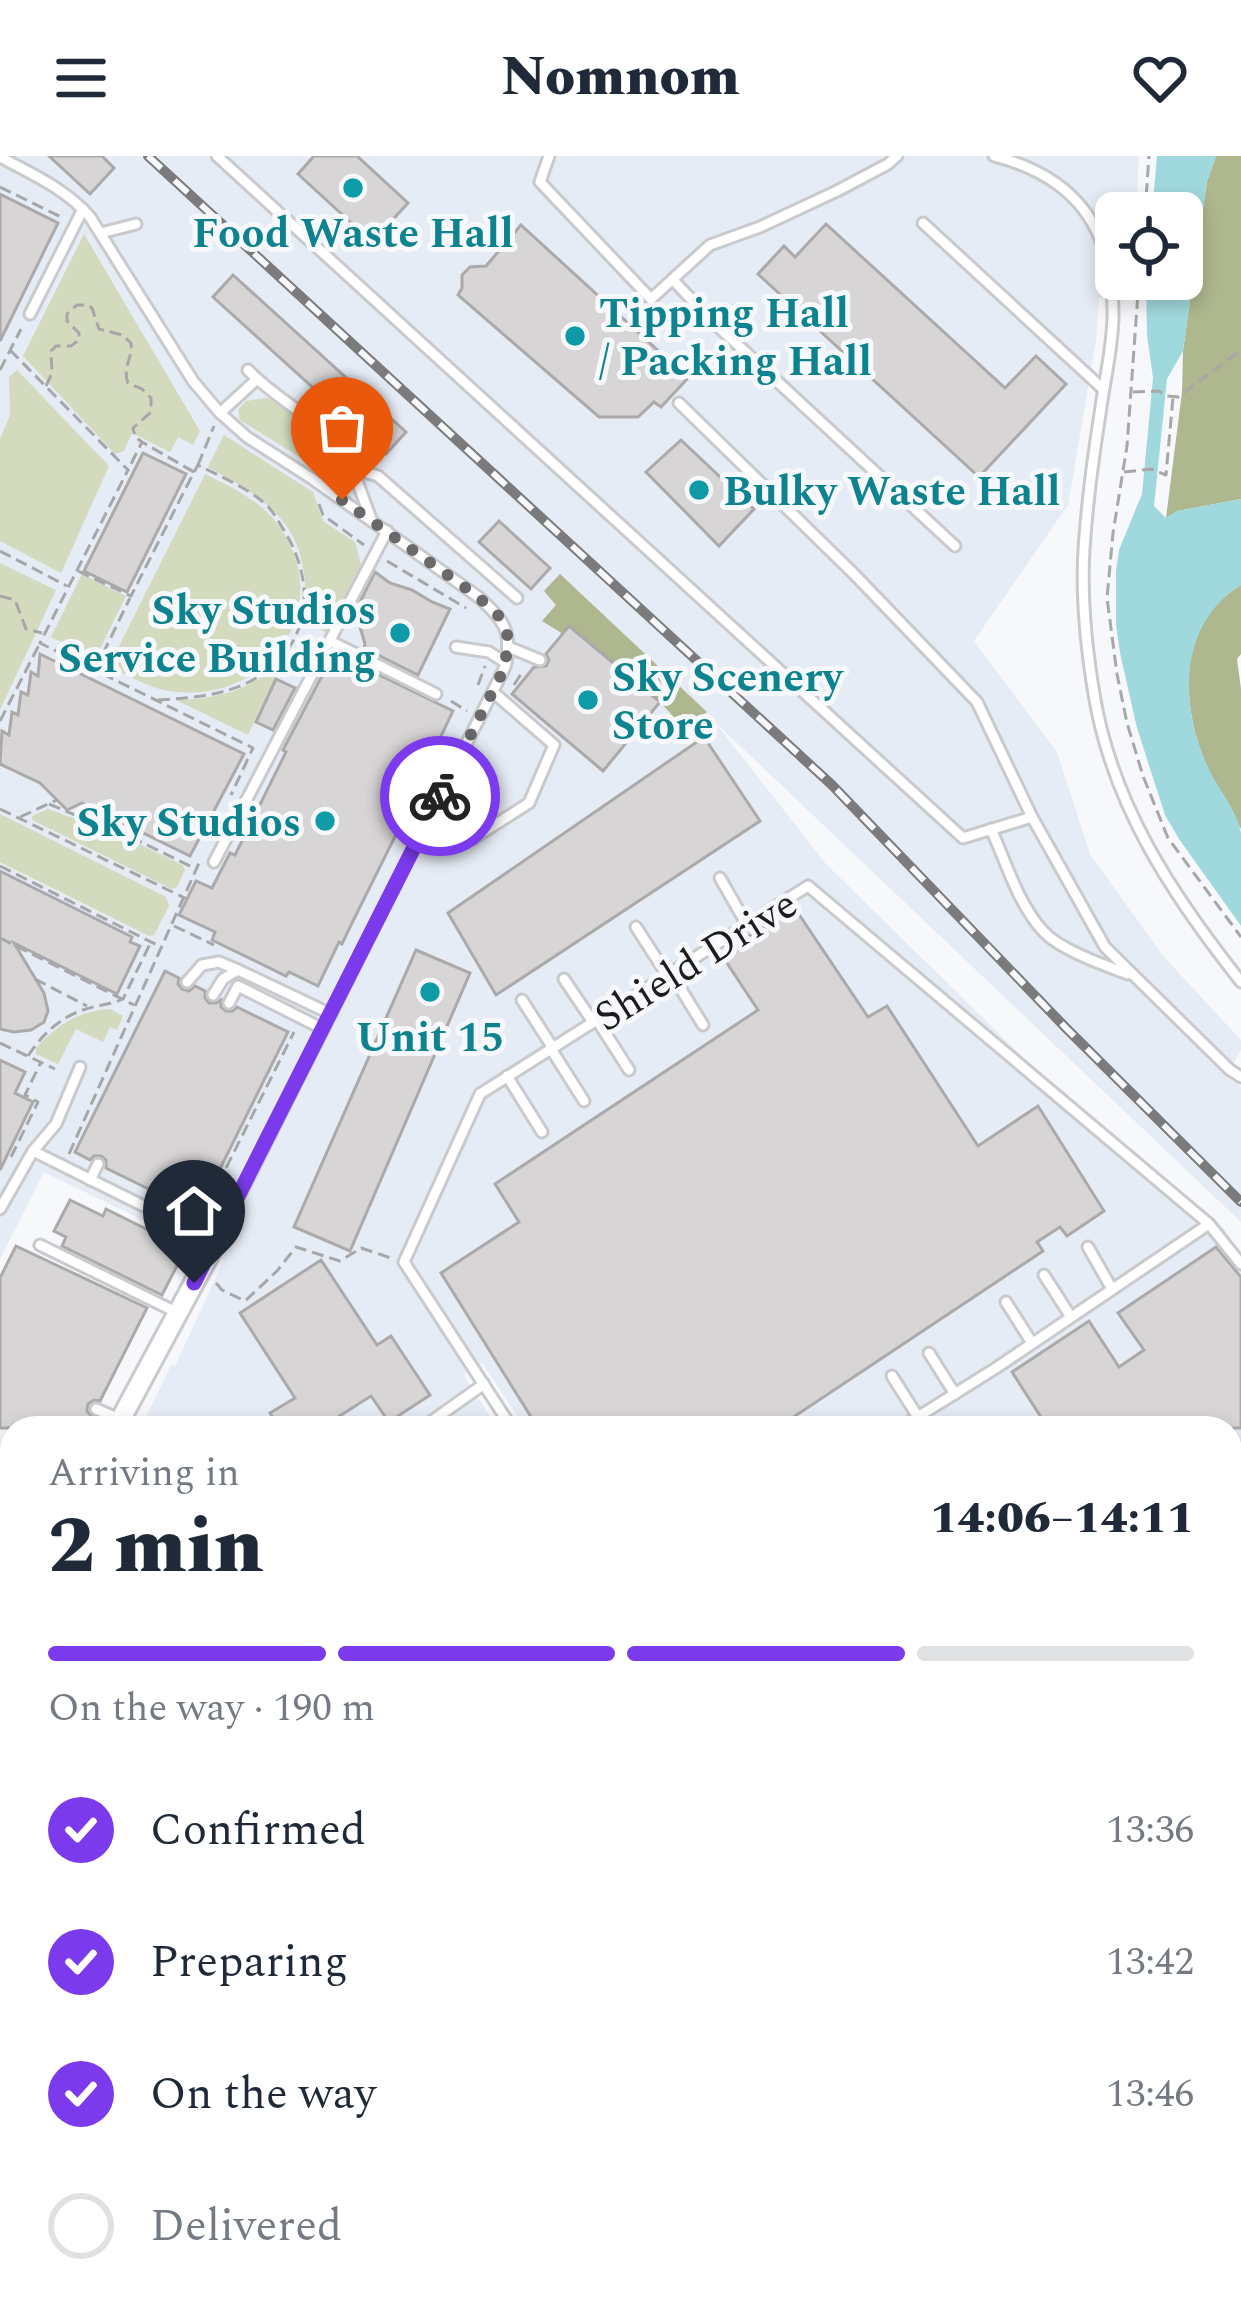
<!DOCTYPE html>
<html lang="en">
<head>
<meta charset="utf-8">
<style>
  :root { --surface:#fff; --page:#f6f6f7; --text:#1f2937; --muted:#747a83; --line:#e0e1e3; --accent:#7c3aed }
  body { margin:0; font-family:Spectral,serif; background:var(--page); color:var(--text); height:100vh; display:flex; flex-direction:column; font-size:45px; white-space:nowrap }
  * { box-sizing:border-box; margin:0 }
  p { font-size:39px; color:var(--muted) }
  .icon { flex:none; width:66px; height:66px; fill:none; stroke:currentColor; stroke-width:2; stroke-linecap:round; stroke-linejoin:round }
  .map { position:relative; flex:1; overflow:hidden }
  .side { position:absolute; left:0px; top:1260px; width:1242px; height:900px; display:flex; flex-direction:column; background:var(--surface); border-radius:36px 36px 0 0; box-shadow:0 6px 18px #0003 }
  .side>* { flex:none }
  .controls { position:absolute; left:1095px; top:36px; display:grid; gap:24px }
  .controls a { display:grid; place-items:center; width:108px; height:108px; border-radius:18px; background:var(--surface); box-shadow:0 6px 18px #0003; font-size:60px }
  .pin { position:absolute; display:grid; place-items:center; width:102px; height:102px; color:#fff; margin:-123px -51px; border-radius:50% 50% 50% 0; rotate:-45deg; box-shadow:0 0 12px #0007 }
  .pin .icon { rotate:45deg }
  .courier { position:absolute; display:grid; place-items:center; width:120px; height:120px; margin:-60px; border:9px solid #7c3aed; border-radius:50%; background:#fff; color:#222; box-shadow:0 3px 15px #0007 }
  .head em { font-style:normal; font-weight:800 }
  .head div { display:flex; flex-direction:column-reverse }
  .head { display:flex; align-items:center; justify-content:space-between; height:204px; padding:0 48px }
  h1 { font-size:78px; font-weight:800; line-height:90px }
  .bar { display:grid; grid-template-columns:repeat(4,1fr); gap:18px 12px; align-content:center; height:144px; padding:0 48px }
  .bar i { height:15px; border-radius:9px; background:var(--line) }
  .bar .active { background:var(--accent) }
  .bar p { grid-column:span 4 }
  ol { padding:0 48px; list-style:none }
  li { display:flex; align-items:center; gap:36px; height:132px }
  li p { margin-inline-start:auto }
  li .icon { padding:12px; border-radius:50%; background:var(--accent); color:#fff; stroke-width:4 }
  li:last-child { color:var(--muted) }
  li i { width:66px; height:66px; border:6px solid var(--line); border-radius:50% }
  header { display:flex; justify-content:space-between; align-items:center; height:156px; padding:0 48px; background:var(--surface); font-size:54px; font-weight:800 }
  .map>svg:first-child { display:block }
  .built { fill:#e6ecf5 }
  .green { fill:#d3dabd }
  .forest { fill:#aeb78d }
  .water { fill:#a0d9dd }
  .building { fill:#d8d5d6; stroke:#aca9aa; stroke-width:3 }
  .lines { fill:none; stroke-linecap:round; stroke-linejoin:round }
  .service-casing { stroke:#c9cacd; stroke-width:15 }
  .minor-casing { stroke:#c9cacd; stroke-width:24 }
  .secondary-casing { stroke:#c9cacd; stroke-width:33 }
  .trunk-casing { stroke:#d6d6d6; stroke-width:36 }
  .path { stroke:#a7a7a9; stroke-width:3; stroke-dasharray:12 6; stroke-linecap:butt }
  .service { stroke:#fff; stroke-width:9 }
  .minor { stroke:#fff; stroke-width:18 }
  .secondary { stroke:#c2e4e6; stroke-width:27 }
  .trunk { stroke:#5eb6bc; stroke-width:30 }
  .rail-casing { stroke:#7b7b7d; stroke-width:10 }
  .rail { stroke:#f7f8fb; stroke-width:6; stroke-dasharray:18; stroke-linecap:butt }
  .done { stroke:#69696b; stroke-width:12; stroke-dasharray:0 21.6 }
  .route { stroke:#7c3aed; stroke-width:15 }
  .culture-dot { fill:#0f9aa8; stroke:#f7f8fb; stroke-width:4.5 }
  .labels { text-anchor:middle; stroke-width:10; stroke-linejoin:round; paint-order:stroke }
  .culture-label { font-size:42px; font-weight:bold; fill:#0d838f; stroke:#f7f8fb; text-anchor:start }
  .street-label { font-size:42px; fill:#1c1c1d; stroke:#f7f8fb }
</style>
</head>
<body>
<header><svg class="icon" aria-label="menu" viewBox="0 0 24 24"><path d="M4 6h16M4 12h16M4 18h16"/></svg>Nomnom<svg class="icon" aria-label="heart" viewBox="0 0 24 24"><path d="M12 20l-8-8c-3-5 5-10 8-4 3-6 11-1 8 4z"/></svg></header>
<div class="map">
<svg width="1241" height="2160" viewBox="0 0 1241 2160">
  <rect width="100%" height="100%" fill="#f7f8fb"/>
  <g class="built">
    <path d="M0,0H1139L1136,57H1116V123H1129L1127,142H1099L1096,185L1068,349L974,485L1057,596L1090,698L1164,801L1241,884V894L1226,921L1241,931V1066L714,565L826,708L1030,908L1222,1070L1241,1098V1335L1230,1342V1272H525L482,1207L464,1219L497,1272H207L204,1267L193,1272H158L144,1265L171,1209L175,1210L224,1104L44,1016L0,1103Z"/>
    <path d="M550,2148H1132L1120,2160H562Z"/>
  </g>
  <g class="green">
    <path d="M84,78L200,275L193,289L178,281L170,296L132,277L124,295L115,298L23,200Z"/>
    <path d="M17,214L109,310L61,417L0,385V283L10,259L9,221Z"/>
    <path d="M267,242C301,251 329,281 332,316L325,317L240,264L238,254L246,245Z"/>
    <path d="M224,279L313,336L323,365L355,386L361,409L327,477L305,465C311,376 281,351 208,311Z"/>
    <path d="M205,318C233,332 260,344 279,370C336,450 271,545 177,536C152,534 131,521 109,510Z"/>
    <path d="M0,407L56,434L0,554Z"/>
    <path d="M82,418L126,440L95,503L51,481Z"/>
    <path d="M289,494L248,579L176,544C221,543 261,532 289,494Z"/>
    <path d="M48,653L78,664L84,661L122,679L120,685L125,687L127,682L182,709L185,714L177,731L172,733L32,664V660Z"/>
    <path d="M0,658L166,741L169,750L154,779L149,780L0,706Z"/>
    <path d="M110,853L123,860L117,874L110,871L103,886L76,873L58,908L36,898V892C58,869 77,855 110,853Z"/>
  </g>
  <g class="forest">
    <path d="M1216,0H1241V343L1178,355L1166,362L1182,236L1183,195L1199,81L1207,25Z"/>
    <path d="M560,418L707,556L684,572L660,546L570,471L563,478L542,465L556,449L544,435Z"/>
    <path d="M1241,429V498L1237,503L1241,533V673C1229,651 1215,629 1205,606C1180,544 1178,467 1241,429Z"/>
  </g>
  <path class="water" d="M1157,0H1216L1207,25L1183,195L1167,223L1154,350L1166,362L1177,355L1241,343V429C1178,468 1179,550 1208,611C1217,632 1238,655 1241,677C1241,705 1241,741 1241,770L1179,683L1165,659L1137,572L1120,497L1116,469V415L1119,394L1142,338L1153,222L1147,179L1146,123H1182V57H1152Z"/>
  <g class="building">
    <path d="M49,0H102L114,12L90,38Z"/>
    <path d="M314,0H357L408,47L372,86L298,18Z"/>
    <path d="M0,38L58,67L0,185Z"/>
    <path d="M826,68L1005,232L1036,200L1066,228L979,321L758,118L784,90L795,101Z"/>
    <path d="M521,69L688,222L661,251L654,246L638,261H599L458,139L462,132V119L470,111L486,110Z"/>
    <path d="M233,119L406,276L386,298L213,141Z"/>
    <path d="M681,284L754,353L719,390L646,316Z"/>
    <path d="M143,297L186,318L127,436L84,415Z"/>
    <path d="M499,365L550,412L531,433L479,386Z"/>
    <path d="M375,416L390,427L412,434L432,446L450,453L418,519L364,492L365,488L358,464L359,448Z"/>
    <path d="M569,470L660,546L603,615L512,538L534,511L546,510L549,504L546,498Z"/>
    <path d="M334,497L453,555L432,599L435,600L351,769L342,788L339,786L318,830L289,816L286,820L212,784L215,776L179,759L196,725L212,732L230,697L235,699L286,596L283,594Z"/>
    <path d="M40,498L244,598L190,700L82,647L67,654L40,627L0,608L2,575L9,579L12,556L18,559L21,536L28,539L31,516L38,520Z"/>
    <path d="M276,523L295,532L273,574L256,566Z"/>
    <path d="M704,581L760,665L496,839L448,757Z"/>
    <path d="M0,715L132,781L130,786L140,790L117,838L14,787L44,837L48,855L44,866L31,874L14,876L0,873Z"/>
    <path d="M794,751L868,861L887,850L978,990L1038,950L1104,1055L1067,1080L1060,1071L1037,1086L1043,1095L777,1272H538L441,1117L519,1066L495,1028L758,854L721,798Z"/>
    <path d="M416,794L470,817L350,1095L294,1071Z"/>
    <path d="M165,815L179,822L178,828L182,833L189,835L195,830L205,835V842L209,847H216L221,844V851L226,855H233L237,851L288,876L198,1057L183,1050L184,1044L180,1039L173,1037L167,1042L106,1012V1004L101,1000H94L90,1004L75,996Z"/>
    <path d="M0,904L25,916L15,937L33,946L0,1014Z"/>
    <path d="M70,1044L103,1060L106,1053L164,1082L161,1089L182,1100L162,1139L62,1090L66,1081L54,1075Z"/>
    <path d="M16,1090L147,1152L100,1245L94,1244L88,1248L87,1255L92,1261L87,1272H0V1122Z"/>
    <path d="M1216,1091L1241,1121V1272H1048L1012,1216L1089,1165L1119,1211L1144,1194L1118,1157Z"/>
    <path d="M321,1104L377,1189L391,1180L430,1239L389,1266L371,1240L338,1261L344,1272H279L270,1257L295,1242L240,1157Z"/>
  </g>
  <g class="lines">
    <g class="service-casing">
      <g id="service">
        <path d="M217,0L963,682L1032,661L1105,791L1230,914L1241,921"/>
        <path d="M549,0L540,26L651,143L710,89L760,71L837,35L888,8L897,0"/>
        <path d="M994,0C1077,21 1114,74 1113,159C1113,191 1104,226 1100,258C1093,302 1087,348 1084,393C1081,442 1086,490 1094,538C1112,649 1173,740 1241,826"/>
        <path d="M0,1C32,18 66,33 90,61L193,225L220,257L247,281L311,322L477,440C504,463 513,476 505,511L211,1096"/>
        <path d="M923,67L1103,233"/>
        <path d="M101,77L136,68"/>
        <path d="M673,124L712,165L955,390"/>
        <path d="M30,158L83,53"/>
        <path d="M248,214C276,243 315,261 340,294C355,315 362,339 371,363"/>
        <path d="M679,247L854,418L977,546L1032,661"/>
        <path d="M220,257L257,223"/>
        <path d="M351,312L378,320L517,442"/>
        <path d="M330,485L436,538"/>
        <path d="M456,491L489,496L506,507"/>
        <path d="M508,491L540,504"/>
        <path d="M991,673C1006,706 1018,748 1043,775C1060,794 1104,809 1128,818"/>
        <path d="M474,682L529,647L554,589L493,536"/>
        <path d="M214,706L387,375"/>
        <path d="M720,722L747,769"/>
        <path d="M636,771L667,819"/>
        <path d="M671,817L703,869"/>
        <path d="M564,823L593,866"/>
        <path d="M187,826L202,809L219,806L238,814"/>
        <path d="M213,839L223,823L238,814L331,858"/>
        <path d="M522,844L553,892"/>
        <path d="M229,847L238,830L323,873"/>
        <path d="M597,864L629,914"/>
        <path d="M551,893L584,945"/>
        <path d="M507,920L542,976"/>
        <path d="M33,995L56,968L80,911"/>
        <path d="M90,1024L98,1008"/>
        <path d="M0,1053L33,995L216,1086"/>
        <path d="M167,1062L175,1046"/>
        <path d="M40,1089L178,1157"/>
        <path d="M1088,1091L1112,1133"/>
        <path d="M1044,1119L1071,1161"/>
        <path d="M1006,1146L1032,1187"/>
        <path d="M929,1197L955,1238"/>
        <path d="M892,1220L918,1261"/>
        <path d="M96,1253L119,1263"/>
        <path d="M422,1272L484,1228"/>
        <path d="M512,1272L404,1106L480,938L808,730L1209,1068L1241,1108"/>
        <path d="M900,1272L996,1212L1209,1068"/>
        <path d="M1230,1363L1241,1356"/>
        <path d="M1231,1894L1241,1908"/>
        <path d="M1230,1933L1241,1926"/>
        <path d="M568,2148L580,2160"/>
        <path d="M668,2148L682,2160"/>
        <path d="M223,2160L237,2148"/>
        <path d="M302,2160L314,2148"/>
        <path d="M374,2160L387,2148"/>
        <path d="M713,2160L721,2148"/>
      </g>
    </g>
    <g class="minor-casing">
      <path id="minor" d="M116,1272L210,1097"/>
    </g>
    <g class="secondary-casing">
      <path id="secondary" d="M80,2148L90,2160"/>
    </g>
    <g class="trunk-casing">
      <g id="trunk">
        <path d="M1230,1513L1241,1506"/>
        <path d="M1230,1554L1241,1546"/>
        <path d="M0,2100L12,2097"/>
        <path d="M0,2127H12"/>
        <path d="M0,2157L35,2148"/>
      </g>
    </g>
    <g class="path">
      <path d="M0,31L63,62"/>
      <path d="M1145,57L1149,0"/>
      <path d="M1139,123L1127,290L1113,377L1107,442L1117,518L1127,567L1143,620L1168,682L1241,781"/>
      <path d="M10,194L128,314L40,487L253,592L231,639"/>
      <path d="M0,214L21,173"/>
      <path d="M46,230L52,217L51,195L56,190H71L79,184V177L67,165V158L77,149H88L92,152L99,173L122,179L131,187C133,202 122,212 128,227L142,233L151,242V256L133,272L135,281L142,286"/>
      <path d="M1133,236L1159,235L1166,240L1178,241L1241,194"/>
      <path d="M198,309L214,270"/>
      <path d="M1124,316L1151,313L1166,319L1173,241"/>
      <path d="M319,348L323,359L364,389"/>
      <path d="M0,395L67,430"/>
      <path d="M387,405L466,452"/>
      <path d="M78,415L131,440L194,316L142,286L128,314"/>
      <path d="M0,440L15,444L26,473L42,477"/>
      <path d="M95,514L130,442"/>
      <path d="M478,529L485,510"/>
      <path d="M514,529L523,515"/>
      <path d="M158,544C188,542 221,540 249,526C310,495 318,431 285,376C278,365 273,354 263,346C244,330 219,320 198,309L194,316"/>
      <path d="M451,545L467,555"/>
      <path d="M0,565L39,489"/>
      <path d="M49,648L75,659L82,657L194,712"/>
      <path d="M0,653L187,743"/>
      <path d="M20,661L57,644"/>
      <path d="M0,710L159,790"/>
      <path d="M174,770L214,789"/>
      <path d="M0,782L134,849"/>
      <path d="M35,823L87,850"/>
      <path d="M0,887L55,913"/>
      <path d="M28,900C42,879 59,862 83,854C96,849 110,849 123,843L151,786"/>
      <path d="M69,998L199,707"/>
      <path d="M11,1001L38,946L25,939L41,906"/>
      <path d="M202,1060L294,876"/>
      <path d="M216,1127L222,1134L245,1145L277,1115L296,1091L340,1105L361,1092L391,1102"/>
      <path d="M0,2004L12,2009"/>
      <path d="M0,2012L12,2017"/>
      <path d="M131,2148L135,2160"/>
      <path d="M125,2156L127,2160"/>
    </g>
    <use href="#service" class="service"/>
    <use href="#minor" class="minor"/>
    <use href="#secondary" class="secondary"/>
    <use href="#trunk" class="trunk"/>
    <g class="rail-casing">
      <g id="rail">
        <path d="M148,0L832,629L1066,872L1241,1046"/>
        <path d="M1230,1990L1241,1983"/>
        <path d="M1011,2160L1027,2148"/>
      </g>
    </g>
    <use href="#rail" class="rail"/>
  </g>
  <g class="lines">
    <path class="done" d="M342,344L477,440L498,459L508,481L505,511L440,640"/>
    <path class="route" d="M194,1127L440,640"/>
  </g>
  <g class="culture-dot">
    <circle cx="353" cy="32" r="12"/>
    <circle cx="575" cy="180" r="12"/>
    <circle cx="699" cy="334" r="12"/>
    <circle cx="400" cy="477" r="12"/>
    <circle cx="588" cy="544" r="12"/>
    <circle cx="325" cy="665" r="12"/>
    <circle cx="430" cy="836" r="12"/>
  </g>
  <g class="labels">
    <g class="culture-label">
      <text x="353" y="91" text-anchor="middle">Food Waste Hall</text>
      <text x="599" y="171">Tipping Hall<tspan x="599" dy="48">/ Packing Hall</tspan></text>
      <text x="723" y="349">Bulky Waste Hall</text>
      <text x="376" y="468" text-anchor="end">Sky Studios<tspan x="376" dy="48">Service Building</tspan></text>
      <text x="612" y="535">Sky Scenery<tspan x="612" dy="48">Store</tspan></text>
      <text x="301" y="680" text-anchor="end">Sky Studios</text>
      <text x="430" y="895" text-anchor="middle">Unit 15</text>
    </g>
    <g class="street-label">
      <text transform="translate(695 803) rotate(-32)" y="15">Shield Drive</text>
    </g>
  </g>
</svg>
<div class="controls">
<a><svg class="icon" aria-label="locate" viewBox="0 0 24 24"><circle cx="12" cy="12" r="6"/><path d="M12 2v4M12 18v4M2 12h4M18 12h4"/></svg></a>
</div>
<div class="pin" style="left:342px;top:344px;background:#ea580c"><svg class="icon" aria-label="bag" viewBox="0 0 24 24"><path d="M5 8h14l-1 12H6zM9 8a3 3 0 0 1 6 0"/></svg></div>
<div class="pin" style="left:194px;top:1127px;background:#1f2937"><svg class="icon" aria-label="home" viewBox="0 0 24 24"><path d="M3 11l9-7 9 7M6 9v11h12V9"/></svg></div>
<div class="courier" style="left:440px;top:640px"><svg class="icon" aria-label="bike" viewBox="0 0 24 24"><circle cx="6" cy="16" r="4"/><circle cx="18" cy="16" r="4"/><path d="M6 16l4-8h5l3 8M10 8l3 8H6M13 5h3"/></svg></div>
<section class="side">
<div class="head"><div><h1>2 min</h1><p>Arriving in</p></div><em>14:06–14:11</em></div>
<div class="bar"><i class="active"></i><i class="active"></i><i class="active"></i><i></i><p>On the way · 190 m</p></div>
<ol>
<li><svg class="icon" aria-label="check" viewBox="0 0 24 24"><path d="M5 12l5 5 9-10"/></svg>Confirmed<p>13:36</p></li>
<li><svg class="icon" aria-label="check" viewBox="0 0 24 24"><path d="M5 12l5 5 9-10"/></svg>Preparing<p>13:42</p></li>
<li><svg class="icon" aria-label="check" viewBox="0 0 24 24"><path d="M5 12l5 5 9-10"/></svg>On the way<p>13:46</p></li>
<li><i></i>Delivered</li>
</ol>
</section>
</div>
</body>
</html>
